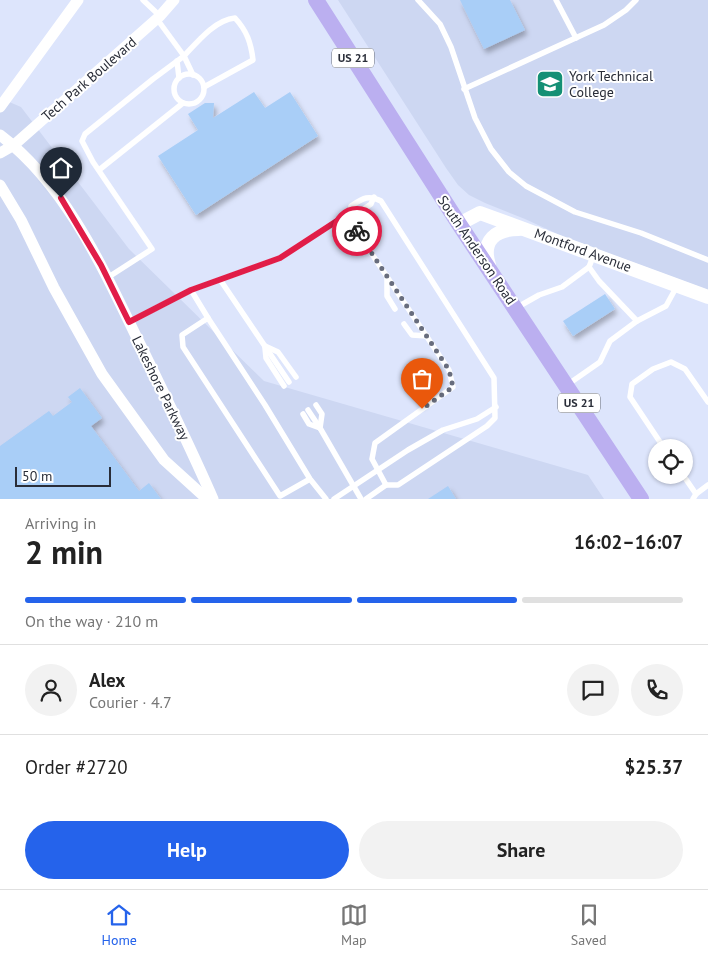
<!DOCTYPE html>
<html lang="en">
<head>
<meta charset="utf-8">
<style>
  :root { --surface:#fff; --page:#f2f2f2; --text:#222; --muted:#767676; --line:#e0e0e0; --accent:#2563eb }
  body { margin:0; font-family:"PT Sans",sans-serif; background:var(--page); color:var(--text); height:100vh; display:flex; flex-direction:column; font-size:19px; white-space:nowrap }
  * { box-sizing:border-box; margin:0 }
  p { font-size:16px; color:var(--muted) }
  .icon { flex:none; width:28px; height:28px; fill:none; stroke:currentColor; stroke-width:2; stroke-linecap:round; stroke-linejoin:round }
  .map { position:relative; height:499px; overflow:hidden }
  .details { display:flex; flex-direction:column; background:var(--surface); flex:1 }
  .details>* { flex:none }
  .tools { position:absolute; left:648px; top:439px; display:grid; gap:10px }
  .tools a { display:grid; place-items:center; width:45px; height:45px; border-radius:50%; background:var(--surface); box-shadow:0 1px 4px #0004; font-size:25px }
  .scale { position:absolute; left:15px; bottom:12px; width:96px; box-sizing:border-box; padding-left:5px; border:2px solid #292d38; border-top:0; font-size:14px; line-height:18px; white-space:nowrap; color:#292d38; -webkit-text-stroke:4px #fff; paint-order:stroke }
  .pin { position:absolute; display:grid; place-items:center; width:42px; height:42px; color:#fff; margin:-51px -21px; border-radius:50% 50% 50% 0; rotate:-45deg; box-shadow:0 0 5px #0007 }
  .pin .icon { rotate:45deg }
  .courier { position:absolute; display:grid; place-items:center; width:50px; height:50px; margin:-25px; border:4px solid #e11d48; border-radius:50%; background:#fff; color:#222; box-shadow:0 1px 6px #0007 }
  .overview em { font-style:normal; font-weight:700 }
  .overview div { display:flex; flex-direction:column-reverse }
  .overview { display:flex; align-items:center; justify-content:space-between; height:85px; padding:0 25px }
  h1 { font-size:32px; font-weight:700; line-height:38px }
  .bar { display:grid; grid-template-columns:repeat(4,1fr); gap:8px 5px; align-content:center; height:60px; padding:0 25px }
  .bar i { height:6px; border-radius:4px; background:var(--line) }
  .bar .selected { background:var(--accent) }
  .bar p { grid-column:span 4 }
  .line { display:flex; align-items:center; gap:12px; padding:0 25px; border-top:1px solid var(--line) }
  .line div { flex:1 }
  .round { display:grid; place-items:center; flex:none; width:52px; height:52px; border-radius:26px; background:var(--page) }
  .button { display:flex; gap:10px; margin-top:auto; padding:10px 25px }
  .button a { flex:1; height:58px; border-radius:30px; background:var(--accent); color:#fff; font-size:20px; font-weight:700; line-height:58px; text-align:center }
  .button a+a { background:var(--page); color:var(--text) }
  .tab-bar { display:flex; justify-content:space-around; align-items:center; height:70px; border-top:1px solid var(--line); background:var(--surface); font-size:14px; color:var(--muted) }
  .tab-bar a { display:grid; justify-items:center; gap:2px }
  .tab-bar .selected { color:var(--accent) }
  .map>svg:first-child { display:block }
  .built { fill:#cdd7f2 }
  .building { fill:#a9cef7; filter:url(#shadow) }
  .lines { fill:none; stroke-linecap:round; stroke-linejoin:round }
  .service { stroke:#fff; stroke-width:5.5 }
  .minor { stroke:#fff; stroke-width:11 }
  .tertiary { stroke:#fff; stroke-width:14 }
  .primary { stroke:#bbaff0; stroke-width:16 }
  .done { stroke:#686d7d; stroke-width:5; stroke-dasharray:0 9 }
  .route { stroke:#e11d48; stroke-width:6 }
  .labels { text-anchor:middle; stroke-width:4; stroke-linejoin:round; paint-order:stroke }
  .shield { fill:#fff; stroke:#696c74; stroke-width:1 }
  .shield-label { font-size:12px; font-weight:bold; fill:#292d38 }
  .poi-label { font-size:14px; fill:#292d38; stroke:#fff; text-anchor:start }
  .street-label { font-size:14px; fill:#292d38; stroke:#fff }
</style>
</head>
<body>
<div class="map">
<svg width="708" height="499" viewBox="0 0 708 499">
  <defs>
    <filter id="shadow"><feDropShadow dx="2.5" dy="4.5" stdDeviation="2.5" flood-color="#0004"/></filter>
  </defs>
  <rect width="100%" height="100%" fill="#dde5fc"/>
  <g class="built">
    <path d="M338,0H708V290L562,236L525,219L485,203L469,195L458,185L446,168Z"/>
    <path d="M0,98L21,107L129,249L264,381L588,475L604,499H0Z"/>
  </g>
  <g class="building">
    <path d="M460,0H510L525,30L484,49Z"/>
    <path d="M254,92L265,108L290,92L318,136L196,215L158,156L198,130L188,114L205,103H214L213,118Z"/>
    <path d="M605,294L615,309L573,336L563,321Z"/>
    <path d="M80,388L102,418L91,426L139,491L149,483L161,499H0V446L49,411L53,416L72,402L68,397Z"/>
    <path d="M448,486L456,499H428Z"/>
  </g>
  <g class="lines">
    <g class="service">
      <path d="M143,0L160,16"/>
      <path d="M418,0L440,24L451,47L475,118L491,149L509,172L526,186L575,212L641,233L708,260"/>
      <path d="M556,0L576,38"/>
      <path d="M177,61L179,78"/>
      <circle cx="189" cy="89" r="15"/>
      <path d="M193,75L184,56C198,41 215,20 235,18C247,31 251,43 253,60L204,87"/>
      <path d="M464,89L604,25L626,10L636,0"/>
      <path d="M99,170L183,103"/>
      <path d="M350,212L358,213L371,204L374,197"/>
      <path d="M346,215L449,370L453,387L375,443L372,459L386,485"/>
      <path d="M589,267L599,281L637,321L666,306L677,286"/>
      <path d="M387,276V296L395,309"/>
      <path d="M107,278L152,249L93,162L82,141L85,134L153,79L184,56L157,19"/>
      <path d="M221,281L289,382"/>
      <path d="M191,290L208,318"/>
      <path d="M516,308L539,295L562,287L589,267L594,254"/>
      <path d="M129,322L191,290L280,258L350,212L351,206C362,199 368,194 381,201L494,378L495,418L487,426L398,485H386L366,499"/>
      <path d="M404,324L412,335L427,336"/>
      <path d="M265,346L278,352L296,377"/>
      <path d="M265,348L266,358L284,386"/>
      <path d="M567,385L600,362L610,341L637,321"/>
      <path d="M316,405L322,414L320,428"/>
      <path d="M308,410L320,428"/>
      <path d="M303,414L309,424L320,428L361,499"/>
      <path d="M664,448L630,397L632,384L653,369L671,362L685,369L708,402"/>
      <path d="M683,475L696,494"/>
      <path d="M310,479L280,496L183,347L182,335L208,318L265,405L310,479L326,499"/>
      <path d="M334,499L408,450L443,430L477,419L496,407"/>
      <path d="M693,499L696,494L708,485"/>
    </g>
    <g class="minor">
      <path d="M0,107L78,0"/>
      <path d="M0,135C65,184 102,266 137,338C163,391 189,444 213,499"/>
      <path d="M0,153L14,145L160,16L174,0"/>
      <path d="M0,185L21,220L54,288L102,374L164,460L207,499"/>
    </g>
    <g class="tertiary">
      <path d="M459,224L480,213L708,297"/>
      <path d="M488,266L489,265C481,240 496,229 519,229"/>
    </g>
    <path class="primary" d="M316,0L459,224L641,499"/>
  </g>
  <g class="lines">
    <path class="done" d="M357,231L449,370L453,387L422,409"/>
    <path class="route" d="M61,198L101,265L129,322L191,290L280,258L346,215L357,231"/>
  </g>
  <defs>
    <g id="university-square" transform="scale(1.4375)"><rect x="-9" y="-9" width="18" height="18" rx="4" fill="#149075" stroke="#fff"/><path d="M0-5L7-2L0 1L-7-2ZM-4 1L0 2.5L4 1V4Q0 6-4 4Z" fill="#fff"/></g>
  </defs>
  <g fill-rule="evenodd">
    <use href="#university-square" x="550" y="84"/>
  </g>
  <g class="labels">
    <g class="shield">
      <rect x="332" y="48.5" width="42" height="19" rx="4"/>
      <rect x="558" y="393.5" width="42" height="19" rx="4"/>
    </g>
    <g class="shield-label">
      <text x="353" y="62">US 21</text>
      <text x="579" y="407">US 21</text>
    </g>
    <g class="poi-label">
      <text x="569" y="81">York Technical<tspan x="569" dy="16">College</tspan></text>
    </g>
    <g class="street-label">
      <text transform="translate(89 79) rotate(-41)" y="5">Tech Park Boulevard</text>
      <text transform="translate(477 250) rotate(56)" y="5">South Anderson Road</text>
      <text transform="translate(583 250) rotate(20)" y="5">Montford Avenue</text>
      <text transform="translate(161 388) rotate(64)" y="5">Lakeshore Parkway</text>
    </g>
  </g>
</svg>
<div class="tools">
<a><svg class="icon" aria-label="locate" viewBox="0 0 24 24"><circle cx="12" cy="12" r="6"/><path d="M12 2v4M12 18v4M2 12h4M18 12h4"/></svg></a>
</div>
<div class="scale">50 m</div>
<div class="pin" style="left:422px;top:409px;background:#ea580c"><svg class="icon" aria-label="bag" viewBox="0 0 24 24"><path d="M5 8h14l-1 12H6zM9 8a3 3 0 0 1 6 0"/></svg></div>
<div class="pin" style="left:61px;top:198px;background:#1f2937"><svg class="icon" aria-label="home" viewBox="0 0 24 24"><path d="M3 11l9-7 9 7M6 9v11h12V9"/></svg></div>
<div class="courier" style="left:357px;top:231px"><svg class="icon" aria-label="bike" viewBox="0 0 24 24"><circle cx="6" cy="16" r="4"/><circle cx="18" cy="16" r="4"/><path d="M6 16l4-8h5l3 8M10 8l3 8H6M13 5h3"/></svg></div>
</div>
<section class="details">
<div class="overview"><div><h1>2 min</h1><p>Arriving in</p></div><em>16:02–16:07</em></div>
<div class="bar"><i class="selected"></i><i class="selected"></i><i class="selected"></i><i></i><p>On the way · 210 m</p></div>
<div class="line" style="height:90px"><a class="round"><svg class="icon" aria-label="person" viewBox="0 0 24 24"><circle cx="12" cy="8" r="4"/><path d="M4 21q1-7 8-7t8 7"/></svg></a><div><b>Alex</b><p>Courier · 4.7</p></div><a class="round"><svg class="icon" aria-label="chat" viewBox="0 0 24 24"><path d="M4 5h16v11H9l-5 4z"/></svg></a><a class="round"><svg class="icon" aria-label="phone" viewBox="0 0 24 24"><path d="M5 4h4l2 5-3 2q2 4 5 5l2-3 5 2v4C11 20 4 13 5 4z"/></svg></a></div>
<div class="line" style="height:65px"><div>Order #2720</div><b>$25.37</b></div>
<div class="button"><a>Help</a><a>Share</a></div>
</section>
<nav class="tab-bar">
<a class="selected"><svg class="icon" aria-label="home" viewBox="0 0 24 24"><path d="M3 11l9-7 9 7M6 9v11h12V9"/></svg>Home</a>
<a><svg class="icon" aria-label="map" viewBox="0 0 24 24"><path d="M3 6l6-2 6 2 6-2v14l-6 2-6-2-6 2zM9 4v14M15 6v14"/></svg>Map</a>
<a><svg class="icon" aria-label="saved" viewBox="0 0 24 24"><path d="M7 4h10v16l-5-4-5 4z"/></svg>Saved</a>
</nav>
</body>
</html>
